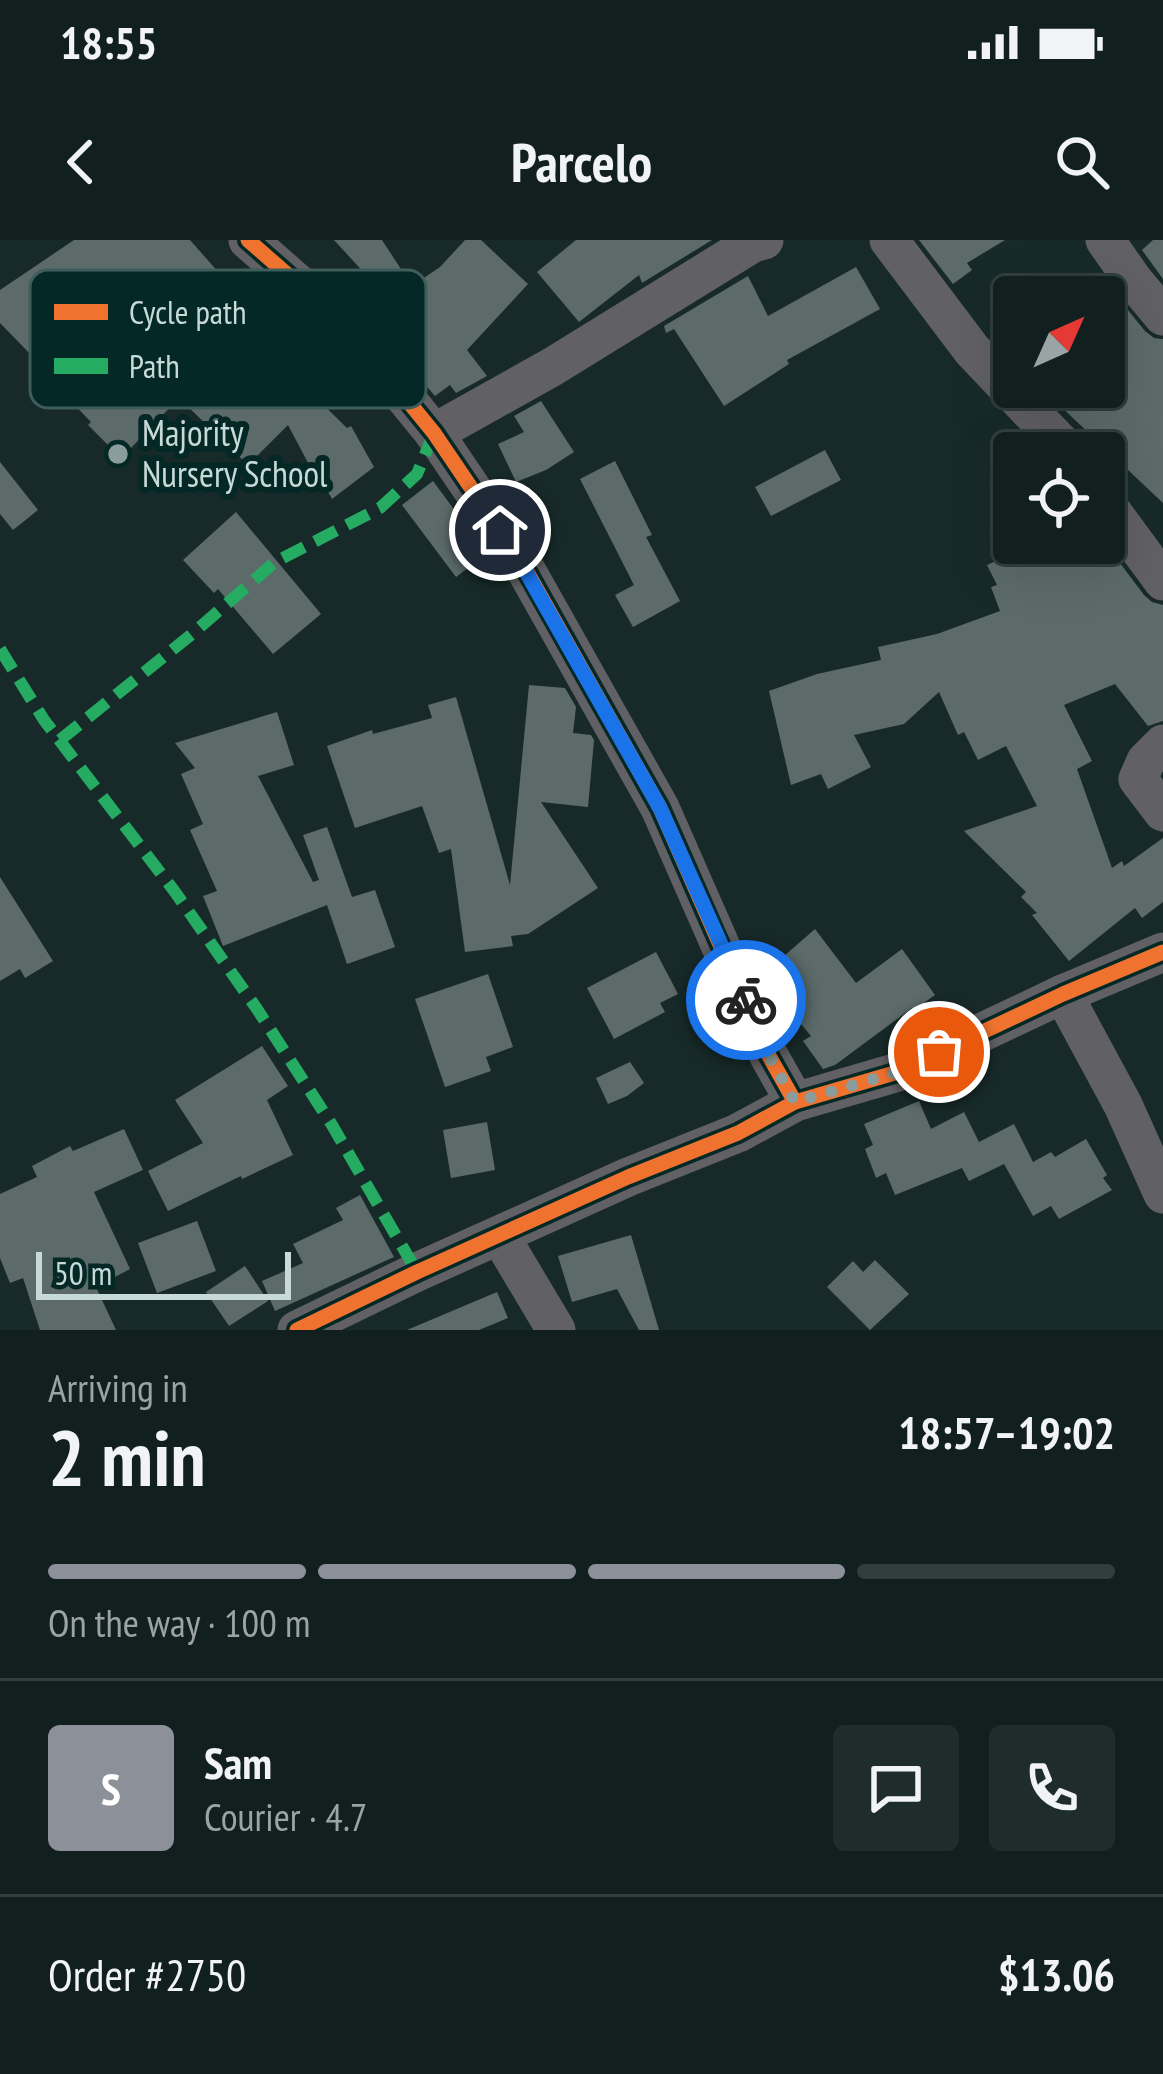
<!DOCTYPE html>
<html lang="en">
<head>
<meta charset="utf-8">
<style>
  :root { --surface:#11201f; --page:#1e2d2c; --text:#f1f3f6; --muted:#9ca3a4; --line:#303e3d; --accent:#8c9099 }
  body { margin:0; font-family:"PT Sans Narrow",sans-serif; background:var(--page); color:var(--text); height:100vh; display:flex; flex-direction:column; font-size:45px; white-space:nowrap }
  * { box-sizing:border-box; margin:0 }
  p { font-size:39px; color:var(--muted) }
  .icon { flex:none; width:66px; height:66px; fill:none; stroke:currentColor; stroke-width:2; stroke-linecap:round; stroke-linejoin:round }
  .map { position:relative; height:1090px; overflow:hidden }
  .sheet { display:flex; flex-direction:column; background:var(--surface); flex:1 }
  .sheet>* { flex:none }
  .needle { width:78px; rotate:45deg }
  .fabs { position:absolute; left:993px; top:36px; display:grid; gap:24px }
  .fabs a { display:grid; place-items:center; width:132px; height:132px; border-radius:12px; background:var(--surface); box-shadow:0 12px 48px #0002,0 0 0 3px var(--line); font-size:60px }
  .scale { position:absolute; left:36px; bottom:30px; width:255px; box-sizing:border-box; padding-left:12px; border:6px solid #c8dad8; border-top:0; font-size:33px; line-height:42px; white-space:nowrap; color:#c8dad8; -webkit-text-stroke:9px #042826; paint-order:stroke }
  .pin { position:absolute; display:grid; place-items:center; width:102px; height:102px; color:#fff; margin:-51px; border:6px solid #fff; border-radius:50%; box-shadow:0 3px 12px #0007 }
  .courier { position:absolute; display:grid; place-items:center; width:120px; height:120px; margin:-60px; border:9px solid #1a73e8; border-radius:50%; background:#fff; color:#222; box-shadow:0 3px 15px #0007 }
  .headline em { font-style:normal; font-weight:800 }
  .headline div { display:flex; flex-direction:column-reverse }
  .headline { display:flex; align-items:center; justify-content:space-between; height:204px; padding:0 48px }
  h1 { font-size:78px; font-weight:800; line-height:90px }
  .bar { display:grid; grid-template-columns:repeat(4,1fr); gap:18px 12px; align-content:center; height:144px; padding:0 48px }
  .bar i { height:15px; border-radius:9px; background:var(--line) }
  .bar .selected { background:var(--accent) }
  .bar p { grid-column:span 4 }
  .line { display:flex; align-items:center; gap:30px; padding:0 48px; border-top:3px solid var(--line) }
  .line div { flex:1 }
  .round { display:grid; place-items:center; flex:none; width:126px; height:126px; border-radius:12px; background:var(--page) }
  .status { display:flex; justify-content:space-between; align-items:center; height:84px; padding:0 60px; background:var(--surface); direction:ltr }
  .status svg { height:33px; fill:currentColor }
  header { display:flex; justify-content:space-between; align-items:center; height:156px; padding:0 48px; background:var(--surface); font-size:54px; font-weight:800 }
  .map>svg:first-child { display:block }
  .building { fill:#5c6b6a }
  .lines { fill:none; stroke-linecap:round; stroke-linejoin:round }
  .minor { stroke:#616064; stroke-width:39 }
  .quiet { stroke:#26ab63; stroke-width:12; stroke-dasharray:24 12; stroke-linecap:butt }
  .cycleway-casing { stroke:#042826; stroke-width:22 }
  .cycleway { stroke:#ef722f; stroke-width:15 }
  .done { stroke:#8a9c9b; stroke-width:12; stroke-dasharray:0 21.6 }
  .route { stroke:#1a73e8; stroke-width:15 }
  .poi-dot { fill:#8a9c9b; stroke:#042826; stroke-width:4.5 }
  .labels { text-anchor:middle; stroke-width:12; stroke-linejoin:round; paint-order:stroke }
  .poi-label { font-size:36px; fill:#c8dad8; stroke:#042826; text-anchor:start }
  .key { fill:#042826; stroke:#3f5d5b; stroke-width:3 }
  .key-label { font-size:33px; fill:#c8dad8 }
</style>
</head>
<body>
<div class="status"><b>18:55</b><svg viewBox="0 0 49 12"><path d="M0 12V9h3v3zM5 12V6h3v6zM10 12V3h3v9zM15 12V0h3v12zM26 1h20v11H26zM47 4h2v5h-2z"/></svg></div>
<header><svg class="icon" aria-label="back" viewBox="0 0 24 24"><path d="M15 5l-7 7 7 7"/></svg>Parcelo<svg class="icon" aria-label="search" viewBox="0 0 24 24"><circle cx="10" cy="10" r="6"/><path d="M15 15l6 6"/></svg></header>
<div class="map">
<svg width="1163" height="1090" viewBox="0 0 1163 1090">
  <rect width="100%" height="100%" fill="#172a29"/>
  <g class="building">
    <path d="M74,0H190L220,34L207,46L258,95L255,98L347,188L351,186L374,227L332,259L318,234L315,236L288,185L248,225L179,158L131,208L123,200L113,210L88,185L91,182L68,158L71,156L0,83V50Z"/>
    <path d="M334,0H382L412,46L440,27L465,0H481L528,44L467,110L487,136L456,153L450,145L435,156L403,119L364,58L379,49Z"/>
    <path d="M576,0H712L642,43L639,35L579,82L537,32Z"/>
    <path d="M919,0H1005L967,23L972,30L953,44Z"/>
    <path d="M1153,0H1163V39L1142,10Z"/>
    <path d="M856,27L880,69L787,120L789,124L724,166L674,89L666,93L664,86L748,36L768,76Z"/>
    <path d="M1106,43L1145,91L1154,98L1163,99V263L1040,147H1104Z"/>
    <path d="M541,161L574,212L546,230L516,242L498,204L524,192L514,176Z"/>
    <path d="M825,210L841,240L771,276L755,247Z"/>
    <path d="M615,221L652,295L646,297L680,361L633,387L615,355L634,345L580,239Z"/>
    <path d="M0,222L38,270L13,290L0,274Z"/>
    <path d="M433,241L487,314L456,337L402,265Z"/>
    <path d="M236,272L321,374L273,414L218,349L214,353L183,320Z"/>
    <path d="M1034,303H1047L1054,317L1080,305L1086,318L1108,307L1144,355L1152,362L1163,365V481L1148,486L1115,444L1064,465L1092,521L1077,529L1112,628L1122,621L1124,626L1163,598V662L1142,678L1135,668L1069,721L1032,675L1037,673L1021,657L1026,652L964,591L1037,566L1006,506L978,520L964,492L958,495L939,452L904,484L854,495L871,527L828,549L821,534L791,545L769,451L817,434L881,420L878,407L937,394L1000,371L991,347L997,345L987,325Z"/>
    <path d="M529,445L565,448L576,467L573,493L591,495L594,500L588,567L541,562L598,648L528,694L511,696L513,706L465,712L451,609L439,613L422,566L355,588L327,506L372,490L373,494L432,478L428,465L456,457L510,645Z"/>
    <path d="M277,472L294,525L258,536L313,642L319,640L303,595L327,587L352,657L375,650L395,707L347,724L327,665L223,706L203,656L217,651L190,590L203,584L181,534L195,528L175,503Z"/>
    <path d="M0,637L53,721L25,738L20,729L0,741Z"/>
    <path d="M815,689L856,743L902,709L935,755L914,770L912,768L835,825L823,829L803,801L811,796L761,736Z"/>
    <path d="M656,712L678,754L660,763L665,772L614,799L587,748Z"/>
    <path d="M488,734L513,807L486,817L491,831L445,847L415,759Z"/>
    <path d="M262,806L288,846L267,860L293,915L242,939L241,936L168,971L148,931L203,903L175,860Z"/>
    <path d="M630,822L644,843L627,856L608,864L596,838Z"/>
    <path d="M919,861L931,889L964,872L979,902L1014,884L1033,922L1051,912L1055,917L1086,899L1107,935L1103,938L1112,950L1059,979L1051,966L1033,976L1004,924L969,941L962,928L895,955L886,933L876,938L865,909L873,905L864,884Z"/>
    <path d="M487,882L495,930L451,938L443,890Z"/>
    <path d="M124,889L143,930L94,952L130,1029L96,1047L116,1090H40L23,1038L10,1043L0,1018V954L37,937L32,926L70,906L73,911Z"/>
    <path d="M360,955L394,1017L275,1071L262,1041L303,1023L293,1004L343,980L336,968Z"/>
    <path d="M197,981L216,1031L157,1053L138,1003Z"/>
    <path d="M631,995L659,1090H639L617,1049L572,1062L558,1016Z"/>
    <path d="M875,1020L909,1054L870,1090L827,1047L853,1021L863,1032Z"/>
    <path d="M245,1026L268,1061L229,1086L206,1052Z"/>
    <path d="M497,1052L508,1078L479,1090H407Z"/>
  </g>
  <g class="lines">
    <g class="minor">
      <path d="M248,0L321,64L394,144L434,193L522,323L660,568L769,816L795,862"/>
      <path d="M889,0L972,110L1070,213"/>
      <path d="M1105,0L1133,40L1163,76"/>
      <path d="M434,193L552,127L753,3L764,0"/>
      <path d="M1104,261L1163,341"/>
      <path d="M1163,504L1146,521L1138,539L1163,572"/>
      <path d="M1063,754L1123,865L1163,954"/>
      <path d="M500,996L556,1090"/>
      <path d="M297,1090L417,1032L628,937L738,893L795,862L898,832L1063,754L1163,712"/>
    </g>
    <g class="quiet">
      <path d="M0,409L44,480L175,652L257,769L332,885L417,1032"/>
      <path d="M60,500L192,394L275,322L380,268L417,234L434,193"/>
    </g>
    <g class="cycleway-casing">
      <g id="cycleway">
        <path d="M248,0L321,64L394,144L434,193L522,323L660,568L769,816L795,862"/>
        <path d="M297,1090L417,1032L628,937L738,893L795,862L898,832L1063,754L1163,712"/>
      </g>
    </g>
    <use href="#cycleway" class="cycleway"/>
  </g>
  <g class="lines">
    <path class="done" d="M746,760L769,816L795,862L898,832L939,812"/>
    <path class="route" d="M500,290L521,323L660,568L746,760"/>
  </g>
  <circle class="poi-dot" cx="118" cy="214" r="12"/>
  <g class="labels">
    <g class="poi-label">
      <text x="142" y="206">Majority<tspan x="142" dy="41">Nursery School</tspan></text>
    </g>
  </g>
  <rect x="30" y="30" width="396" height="138" rx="18" class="key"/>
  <rect x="54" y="64" width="54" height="16" fill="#ef722f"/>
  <rect x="54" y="118" width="54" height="16" fill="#26ab63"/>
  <g class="key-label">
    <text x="129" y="84">Cycle path</text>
    <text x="129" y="138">Path</text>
  </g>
</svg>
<div class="fabs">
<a><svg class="needle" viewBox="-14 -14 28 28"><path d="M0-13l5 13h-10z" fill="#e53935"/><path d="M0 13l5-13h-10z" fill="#9ca3a4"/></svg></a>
<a><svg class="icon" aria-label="locate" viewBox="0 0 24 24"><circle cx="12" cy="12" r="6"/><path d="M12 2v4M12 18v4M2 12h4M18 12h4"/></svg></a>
</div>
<div class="scale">50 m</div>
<div class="pin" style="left:939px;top:812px;background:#ea580c"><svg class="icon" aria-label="bag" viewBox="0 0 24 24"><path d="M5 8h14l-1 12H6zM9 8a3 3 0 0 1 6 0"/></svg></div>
<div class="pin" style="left:500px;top:290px;background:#1f2937"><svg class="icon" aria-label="home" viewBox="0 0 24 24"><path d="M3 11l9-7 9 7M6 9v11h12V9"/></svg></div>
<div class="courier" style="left:746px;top:760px"><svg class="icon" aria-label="bike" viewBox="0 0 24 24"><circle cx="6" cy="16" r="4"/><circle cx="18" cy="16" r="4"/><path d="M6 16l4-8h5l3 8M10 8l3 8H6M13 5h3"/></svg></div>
</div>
<section class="sheet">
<div class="headline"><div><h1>2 min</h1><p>Arriving in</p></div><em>18:57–19:02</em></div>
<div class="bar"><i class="selected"></i><i class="selected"></i><i class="selected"></i><i></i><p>On the way · 100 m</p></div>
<div class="line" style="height:216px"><b class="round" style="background:var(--accent);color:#fff">S</b><div><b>Sam</b><p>Courier · 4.7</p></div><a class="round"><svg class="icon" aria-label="chat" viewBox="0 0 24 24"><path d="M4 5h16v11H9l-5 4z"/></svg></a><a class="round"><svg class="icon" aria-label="phone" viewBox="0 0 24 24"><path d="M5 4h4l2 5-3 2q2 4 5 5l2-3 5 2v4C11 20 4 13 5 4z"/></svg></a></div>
<div class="line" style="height:156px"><div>Order #2750</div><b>$13.06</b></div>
</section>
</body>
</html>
